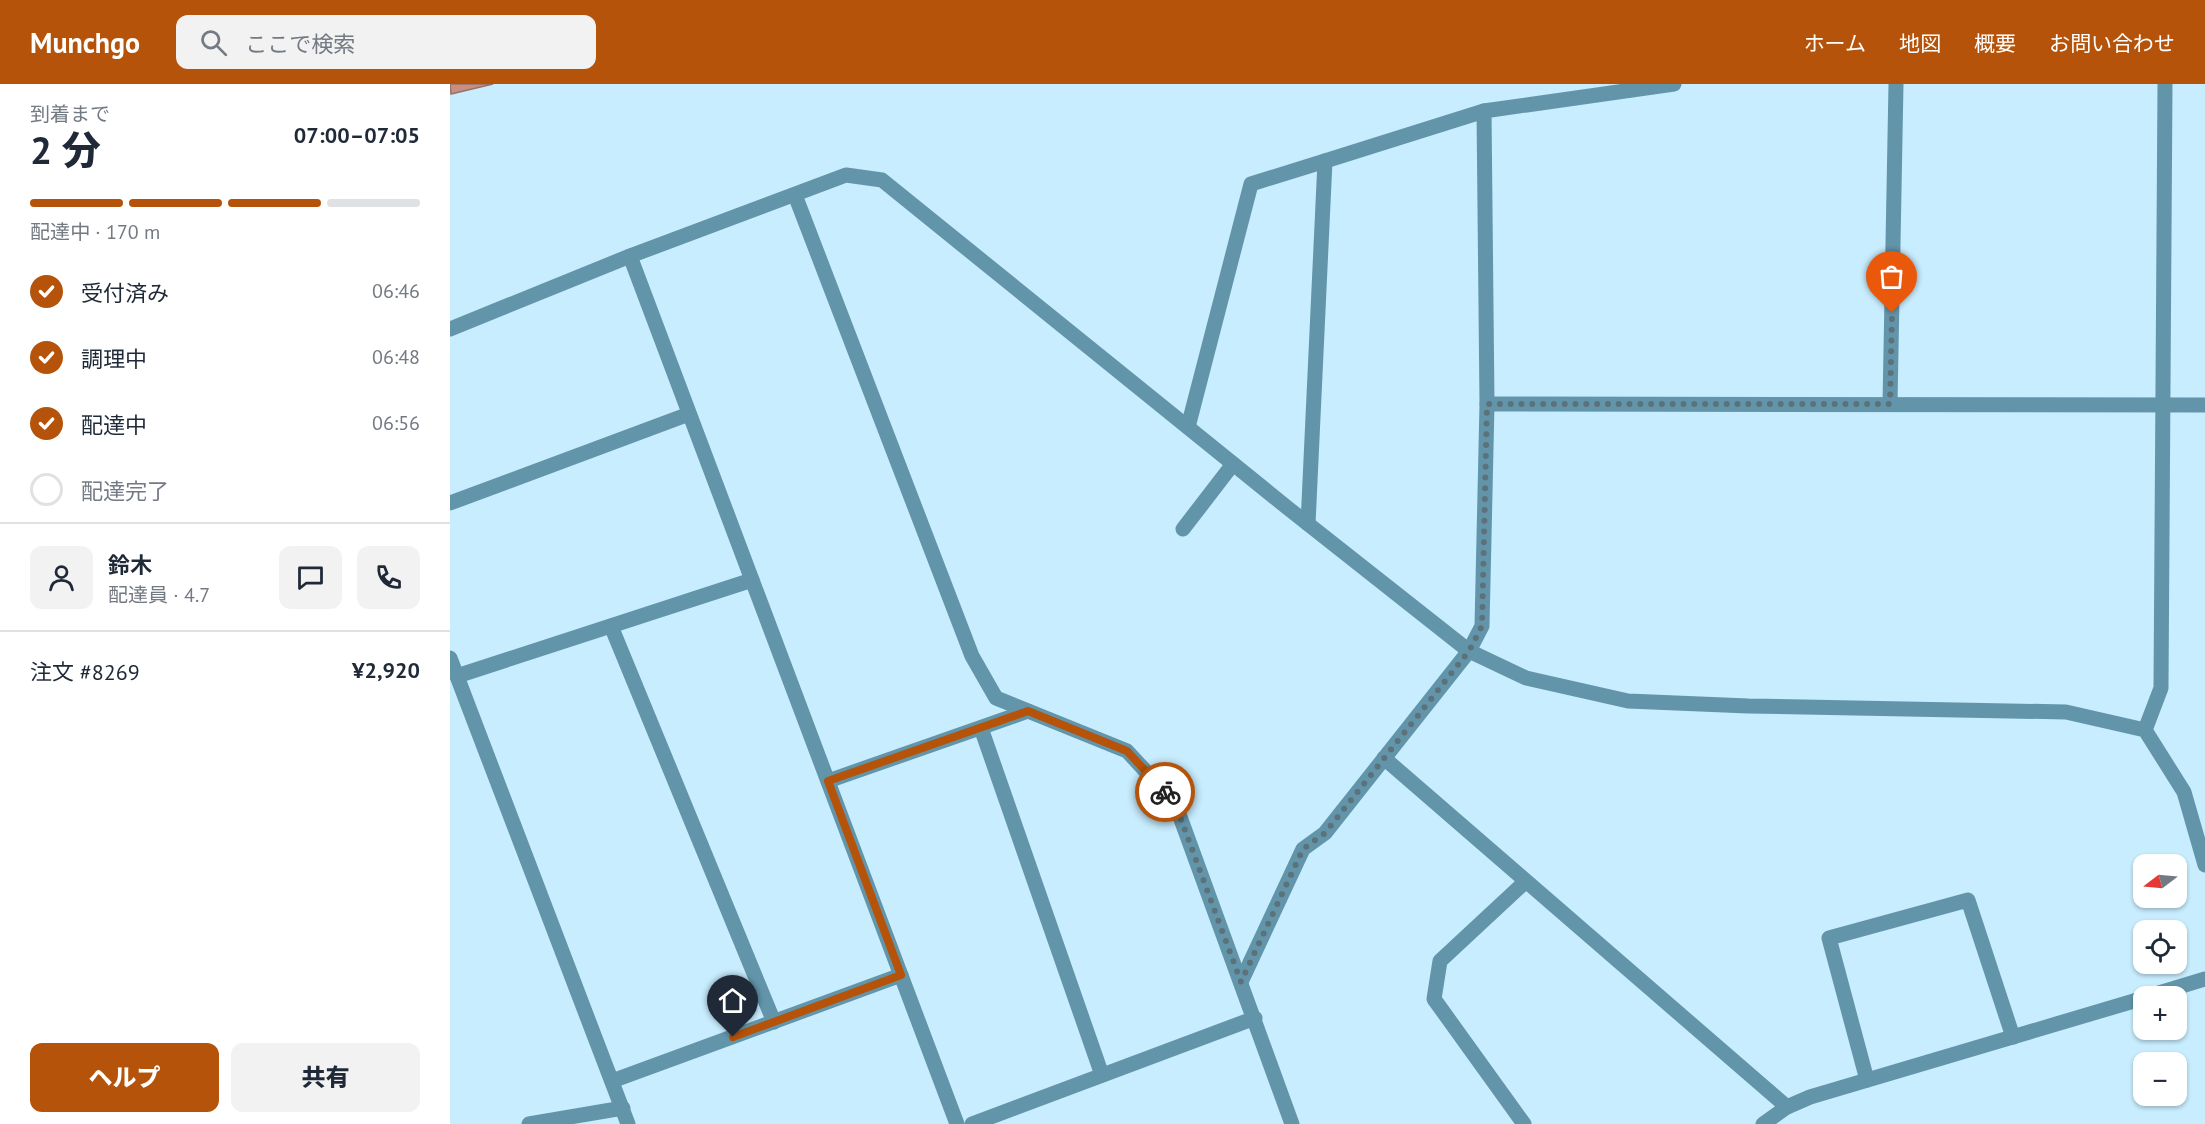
<!DOCTYPE html>
<html lang="ja">
<head>
<meta charset="utf-8">
<style>
  :root { --surface:#fff; --page:#f2f2f3; --text:#1f2937; --muted:#747a83; --line:#e0e1e3; --accent:#b45309 }
  body { margin:0; font-family:"PT Sans","Noto Sans JP",sans-serif; background:var(--page); color:var(--text); height:100vh; display:flex; flex-direction:column; font-size:22px; white-space:nowrap }
  * { box-sizing:border-box; margin:0 }
  p { font-size:20px; color:var(--muted) }
  .icon { flex:none; width:33px; height:33px; fill:none; stroke:currentColor; stroke-width:2; stroke-linecap:round; stroke-linejoin:round }
  .map { position:relative; flex:1; overflow:hidden }
  .details { display:flex; flex-direction:column; background:var(--surface); width:450px }
  .details>* { flex:none }
  .needle { width:39px; rotate:254deg }
  .fabs { position:absolute; left:1683px; top:770px; display:grid; gap:12px }
  .fabs a { display:grid; place-items:center; width:54px; height:54px; border-radius:12px; background:var(--surface); box-shadow:0 2px 4px #0004; font-size:30px }
  .pin { position:absolute; display:grid; place-items:center; width:51px; height:51px; color:#fff; margin:-62px -26px; border-radius:50% 50% 50% 0; rotate:-45deg; box-shadow:0 0 6px #0007 }
  .pin .icon { rotate:45deg }
  .courier { position:absolute; display:grid; place-items:center; width:60px; height:60px; margin:-30px; border:4px solid #b45309; border-radius:50%; background:#fff; color:#222; box-shadow:0 2px 8px #0007 }
  .head em { font-style:normal; font-weight:800 }
  .head div { display:flex; flex-direction:column-reverse }
  .head { display:flex; align-items:center; justify-content:space-between; height:102px; padding:0 30px }
  h1 { font-size:39px; font-weight:800; line-height:45px }
  .bar { display:grid; grid-template-columns:repeat(4,1fr); gap:9px 6px; align-content:center; height:72px; padding:0 30px }
  .bar i { height:8px; border-radius:4px; background:var(--line) }
  .bar .current { background:var(--accent) }
  .bar p { grid-column:span 4 }
  .line { display:flex; align-items:center; gap:15px; padding:0 30px; border-top:2px solid var(--line) }
  .line div { flex:1 }
  .round { display:grid; place-items:center; flex:none; width:63px; height:63px; border-radius:12px; background:var(--page) }
  ol { padding:0 30px; list-style:none }
  li { display:flex; align-items:center; gap:18px; height:66px }
  li p { margin-inline-start:auto }
  li .icon { padding:6px; border-radius:50%; background:var(--accent); color:#fff; stroke-width:4 }
  li:last-child { color:var(--muted) }
  li i { width:33px; height:33px; border:3px solid var(--line); border-radius:50% }
  .button { display:flex; gap:12px; margin-top:auto; padding:12px 30px }
  .button a { flex:1; height:69px; border-radius:12px; background:var(--accent); color:#fff; font-size:24px; font-weight:800; line-height:69px; text-align:center }
  .button a+a { background:var(--page); color:var(--text) }
  header { display:flex; align-items:center; gap:36px; box-sizing:border-box; height:84px; padding:0 30px; background:var(--accent); color:#fff }
  header strong { font-size:28px }
  nav { display:flex; gap:33px; margin-inline-start:auto; font-size:21px }
  .search { width:420px; height:54px; background:var(--page); display:flex; align-items:center; gap:15px; box-sizing:border-box; padding:0 21px; border-radius:12px; color:var(--muted); font-size:22px }
  main { display:flex; flex:1; min-height:0 }
  .map>svg:first-child { display:block }
  .water { fill:#ca8e80; stroke:#97726a; stroke-width:1.5 }
  .lines { fill:none; stroke-linecap:round; stroke-linejoin:round }
  .minor { stroke:#6395aa; stroke-width:15 }
  .done { stroke:#5b727b; stroke-width:6; stroke-dasharray:0 10.8 }
  .route { stroke:#b45309; stroke-width:8 }
</style>
</head>
<body>
<header>
<strong>Munchgo</strong>
<div class="search"><svg class="icon" aria-label="search" viewBox="0 0 24 24"><circle cx="10" cy="10" r="6"/><path d="M15 15l6 6"/></svg>ここで検索</div>
<nav><a>ホーム</a><a>地図</a><a>概要</a><a>お問い合わせ</a></nav>
</header>
<main>
<section class="details">
<div class="head"><div><h1>2 分</h1><p>到着まで</p></div><em>07:00–07:05</em></div>
<div class="bar"><i class="current"></i><i class="current"></i><i class="current"></i><i></i><p>配達中 · 170 m</p></div>
<ol>
<li><svg class="icon" aria-label="check" viewBox="0 0 24 24"><path d="M5 12l5 5 9-10"/></svg>受付済み<p>06:46</p></li>
<li><svg class="icon" aria-label="check" viewBox="0 0 24 24"><path d="M5 12l5 5 9-10"/></svg>調理中<p>06:48</p></li>
<li><svg class="icon" aria-label="check" viewBox="0 0 24 24"><path d="M5 12l5 5 9-10"/></svg>配達中<p>06:56</p></li>
<li><i></i>配達完了</li>
</ol>
<div class="line" style="height:108px"><a class="round"><svg class="icon" aria-label="person" viewBox="0 0 24 24"><circle cx="12" cy="8" r="4"/><path d="M4 21q1-7 8-7t8 7"/></svg></a><div><b>鈴木</b><p>配達員 · 4.7</p></div><a class="round"><svg class="icon" aria-label="chat" viewBox="0 0 24 24"><path d="M4 5h16v11H9l-5 4z"/></svg></a><a class="round"><svg class="icon" aria-label="phone" viewBox="0 0 24 24"><path d="M5 4h4l2 5-3 2q2 4 5 5l2-3 5 2v4C11 20 4 13 5 4z"/></svg></a></div>
<div class="line" style="height:78px"><div>注文 #8269</div><b>¥2,920</b></div>
<div class="button"><a>ヘルプ</a><a>共有</a></div>
</section>
<div class="map">
<svg width="1755" height="1040" viewBox="0 0 1755 1040">
  <rect width="100%" height="100%" fill="#c8edfe"/>
  <path class="water" d="M0,0H43L1,10Z"/>
  <g class="lines">
    <g class="minor">
      <path d="M345,111L522,572L546,614L677,667L725,719L842,1040"/>
      <path d="M180,172L507,1040"/>
      <path d="M0,245L180,172L396,91L432,96L839,425L1019,567L1076,594L1178,617L1298,622L1616,628L1695,646L1734,708L1755,781"/>
      <path d="M1037,320L1755,321"/>
      <path d="M1440,320L1446,0"/>
      <path d="M738,343L801,100L875,77"/>
      <path d="M0,419L239,330"/>
      <path d="M858,440L875,77L1034,27"/>
      <path d="M733,445L783,380"/>
      <path d="M161,542L324,938"/>
      <path d="M0,574L178,1040"/>
      <path d="M7,592L302,496"/>
      <path d="M531,644L652,991"/>
      <path d="M1695,646L1711,604L1715,0"/>
      <path d="M934,674L1337,1023"/>
      <path d="M378,697L578,627"/>
      <path d="M791,898L853,765L875,749L1019,567L1032,542L1037,320L1034,27L1224,0"/>
      <path d="M1699,912L1755,895"/>
      <path d="M1417,996L1379,854L1518,816L1563,953"/>
      <path d="M162,997L451,891"/>
      <path d="M79,1040L173,1024"/>
      <path d="M522,1040L805,934"/>
      <path d="M1074,1040L984,915L990,877L1075,798"/>
      <path d="M1313,1040L1337,1023L1360,1013L1694,914"/>
    </g>
  </g>
  <g class="lines">
    <path class="done" d="M715,708L725,719L791,898L853,765L875,749L1019,567L1032,542L1037,320H1440L1442,229"/>
    <path class="route" d="M283,953L451,891L378,697L578,627L677,667L715,708"/>
  </g>
</svg>
<div class="fabs">
<a><svg class="needle" viewBox="-14 -14 28 28"><path d="M0-13l5 13h-10z" fill="#e53935"/><path d="M0 13l5-13h-10z" fill="#747a83"/></svg></a>
<a><svg class="icon" aria-label="locate" viewBox="0 0 24 24"><circle cx="12" cy="12" r="6"/><path d="M12 2v4M12 18v4M2 12h4M18 12h4"/></svg></a>
<a>+</a>
<a>−</a>
</div>
<div class="pin" style="left:1442px;top:229px;background:#ea580c"><svg class="icon" aria-label="bag" viewBox="0 0 24 24"><path d="M5 8h14l-1 12H6zM9 8a3 3 0 0 1 6 0"/></svg></div>
<div class="pin" style="left:283px;top:953px;background:#1f2937"><svg class="icon" aria-label="home" viewBox="0 0 24 24"><path d="M3 11l9-7 9 7M6 9v11h12V9"/></svg></div>
<div class="courier" style="left:715px;top:708px"><svg class="icon" aria-label="bike" viewBox="0 0 24 24"><circle cx="6" cy="16" r="4"/><circle cx="18" cy="16" r="4"/><path d="M6 16l4-8h5l3 8M10 8l3 8H6M13 5h3"/></svg></div>
</div>
</main>
</body>
</html>
